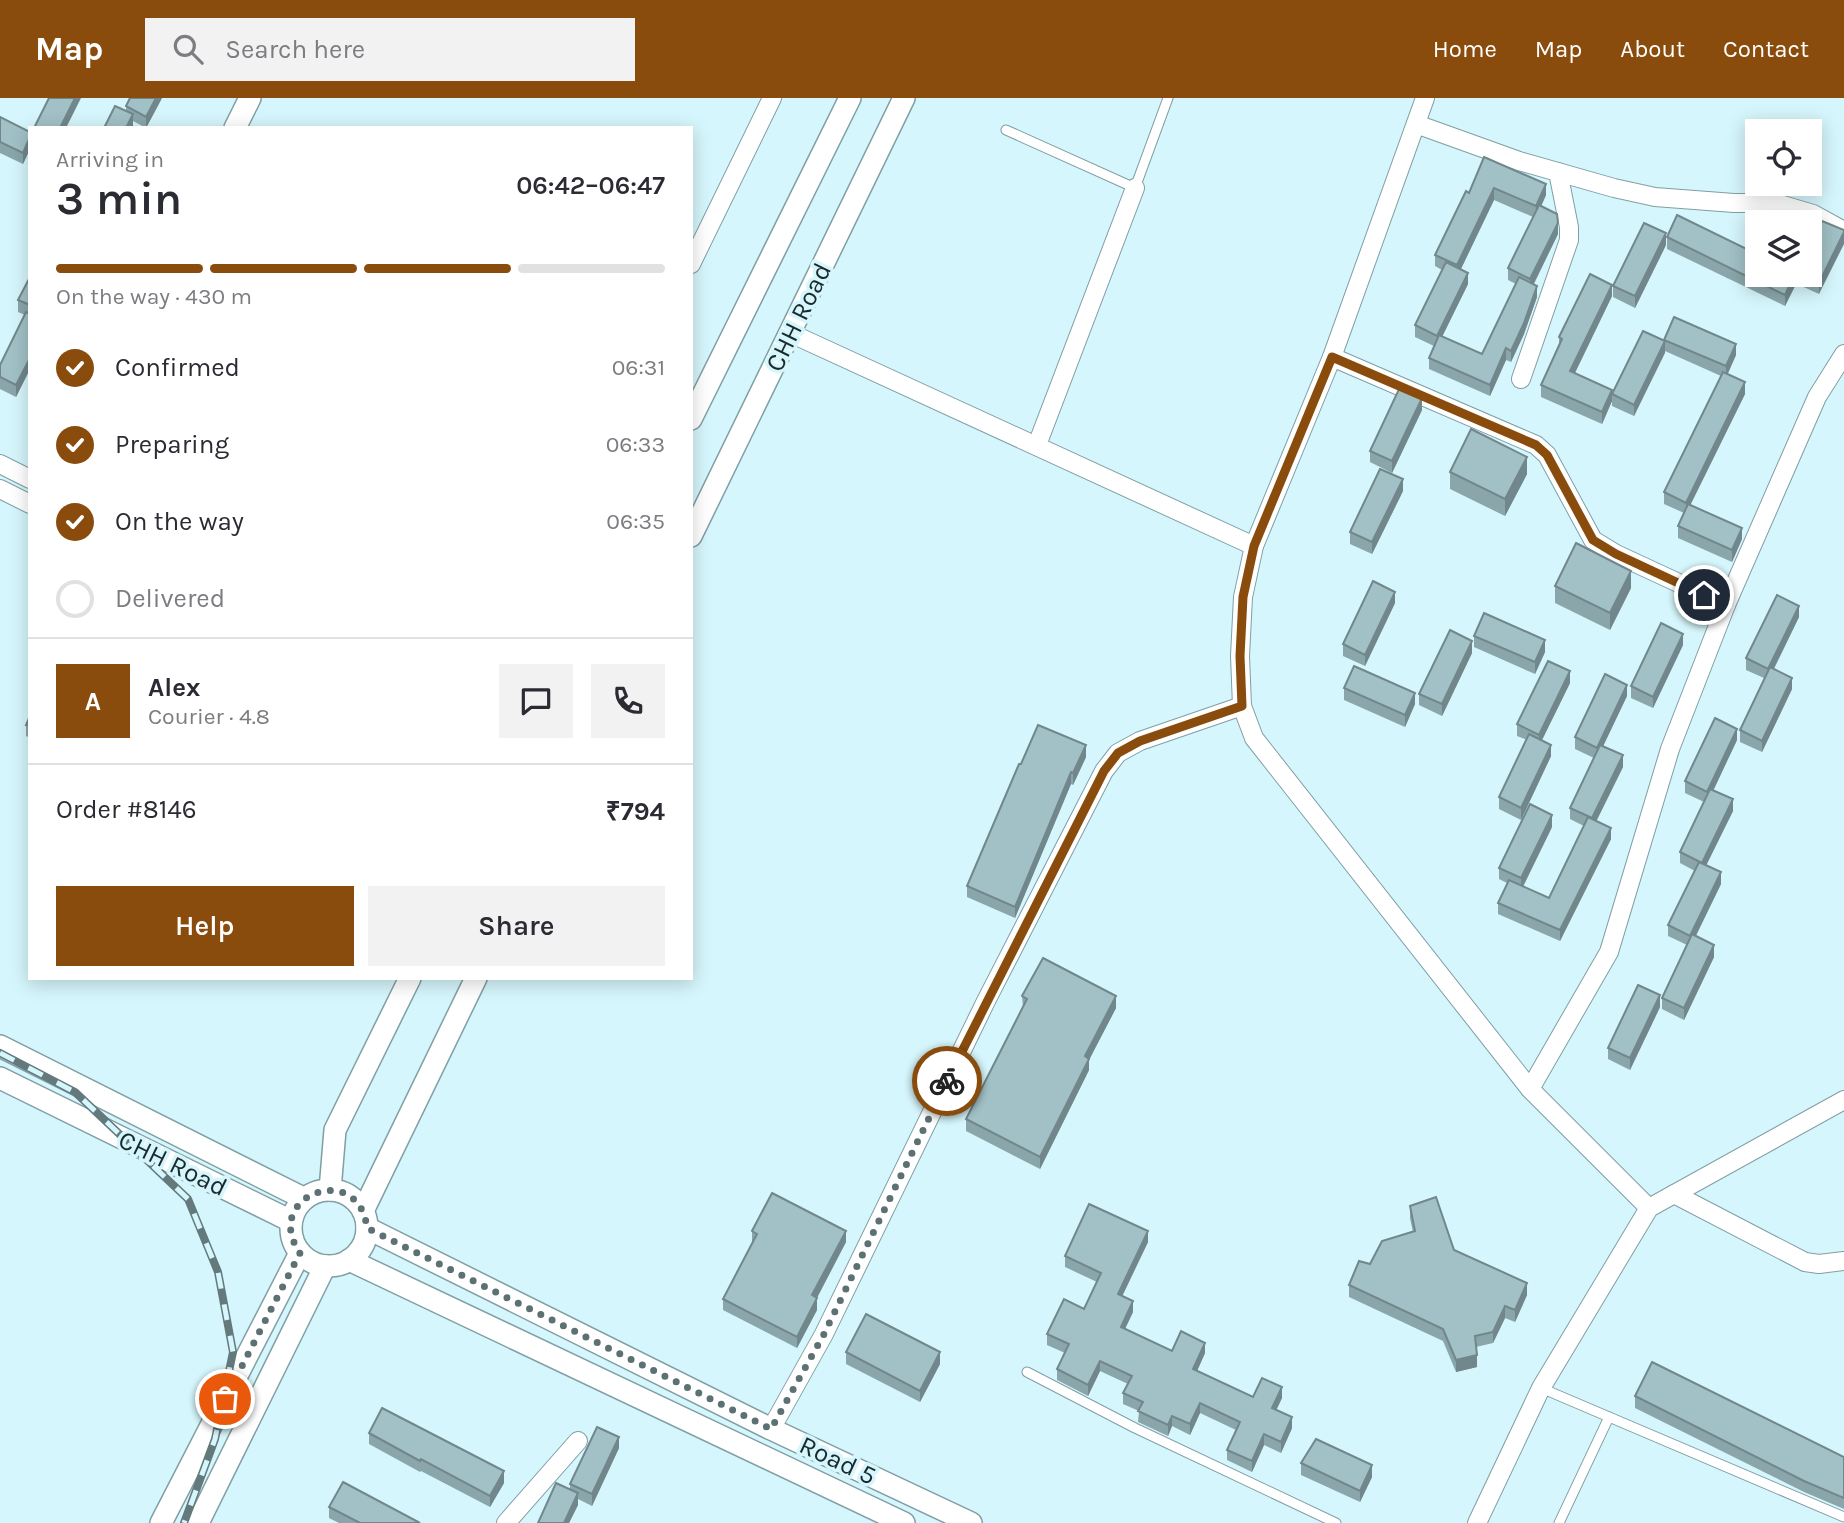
<!DOCTYPE html>
<html lang="en">
<head>
<meta charset="utf-8">
<style>
  :root { --surface:#fff; --page:#f2f2f3; --text:#2b2b33; --muted:#7c7c81; --line:#e1e1e2; --accent:#894c0d }
  body { margin:0; font-family:Karla,sans-serif; background:var(--page); color:var(--text); height:100vh; display:flex; flex-direction:column; font-size:26px; white-space:nowrap }
  * { box-sizing:border-box; margin:0 }
  p { font-size:23px; color:var(--muted) }
  .icon { flex:none; width:38px; height:38px; fill:none; stroke:currentColor; stroke-width:2; stroke-linecap:round; stroke-linejoin:round }
  .map { position:relative; flex:1; overflow:hidden }
  .side { position:absolute; left:28px; top:28px; width:665px; height:854px; display:flex; flex-direction:column; background:var(--surface); border-radius:0px; box-shadow:0 4px 18px #0003 }
  .side>* { flex:none }
  .controls { position:absolute; left:1745px; top:21px; display:grid; gap:14px }
  .controls a { display:grid; place-items:center; width:77px; height:77px; border-radius:0px; background:var(--surface); box-shadow:0 4px 18px #0003; font-size:35px }
  .pin { position:absolute; display:grid; place-items:center; width:60px; height:60px; color:#fff; margin:-30px; border:4px solid #fff; border-radius:50%; box-shadow:0 2px 7px #0007 }
  .courier { position:absolute; display:grid; place-items:center; width:70px; height:70px; margin:-35px; border:5px solid #894c0d; border-radius:50%; background:#fff; color:#222; box-shadow:0 2px 9px #0007 }
  .summary em { font-style:normal; font-weight:600 }
  .summary div { display:flex; flex-direction:column-reverse }
  .summary { display:flex; align-items:center; justify-content:space-between; height:119px; padding:0 28px }
  h1 { font-size:46px; font-weight:600; line-height:52px }
  .bar { display:grid; grid-template-columns:repeat(4,1fr); gap:10px 7px; align-content:center; height:84px; padding:0 28px }
  .bar i { height:9px; border-radius:5px; background:var(--line) }
  .bar .active { background:var(--accent) }
  .bar p { grid-column:span 4 }
  .line { display:flex; align-items:center; gap:18px; padding:0 28px; border-top:2px solid var(--line) }
  .line div { flex:1 }
  .round { display:grid; place-items:center; flex:none; width:74px; height:74px; border-radius:0px; background:var(--page) }
  ol { padding:0 28px; list-style:none }
  li { display:flex; align-items:center; gap:21px; height:77px }
  li p { margin-inline-start:auto }
  li .icon { padding:7px; border-radius:50%; background:var(--accent); color:#fff; stroke-width:4 }
  li:last-child { color:var(--muted) }
  li i { width:38px; height:38px; border:4px solid var(--line); border-radius:50% }
  .button { display:flex; gap:14px; margin-top:auto; padding:14px 28px }
  .button a { flex:1; height:80px; border-radius:0px; background:var(--accent); color:#fff; font-size:28px; font-weight:600; line-height:80px; text-align:center }
  .button a+a { background:var(--page); color:var(--text) }
  header { display:flex; align-items:center; gap:42px; box-sizing:border-box; height:98px; padding:0 35px; background:var(--accent); color:#fff }
  header strong { font-size:33px }
  nav { display:flex; gap:38px; margin-inline-start:auto; font-size:24px }
  .search { width:490px; height:63px; background:var(--page); display:flex; align-items:center; gap:18px; box-sizing:border-box; padding:0 24px; border-radius:0px; color:var(--muted); font-size:26px }
  .map>svg:first-child { display:block }
  .lines { fill:none; stroke-linecap:round; stroke-linejoin:round }
  .service-casing { stroke:#809fa4; stroke-width:11 }
  .minor-casing { stroke:#809fa4; stroke-width:20 }
  .tertiary-casing { stroke:#809fa4; stroke-width:24 }
  .service { stroke:#fff; stroke-width:9 }
  .minor { stroke:#fff; stroke-width:18 }
  .tertiary { stroke:#fff; stroke-width:21 }
  .rail-casing { stroke:#64797c; stroke-width:8 }
  .rail { stroke:#d5f6fc; stroke-width:5; stroke-dasharray:16; stroke-linecap:butt }
  .wall { fill:#8aa6aa; fill-rule:evenodd }
  .shaded-wall { fill:#71878b }
  .building { fill:#a1c1c6; stroke:#71878b; stroke-width:2 }
  .done { stroke:#5d7174; stroke-width:7; stroke-dasharray:0 12.6 }
  .route { stroke:#894c0d; stroke-width:9 }
  .labels { text-anchor:middle; stroke-width:7; stroke-linejoin:round; paint-order:stroke }
  .street-label { font-size:26px; fill:#1c292b; stroke:#d5f6fc }
</style>
</head>
<body>
<header>
<strong>Map</strong>
<div class="search"><svg class="icon" aria-label="search" viewBox="0 0 24 24"><circle cx="10" cy="10" r="6"/><path d="M15 15l6 6"/></svg>Search here</div>
<nav><a>Home</a><a>Map</a><a>About</a><a>Contact</a></nav>
</header>
<div class="map">
<svg width="1844" height="1425" viewBox="0 0 1844 1425">
  <rect width="100%" height="100%" fill="#d5f6fc"/>
  <g class="lines">
    <g class="service-casing">
      <g id="service">
        <path d="M1006,32L1135,90L1168,0"/>
        <path d="M1027,1274L1135,1330L1336,1425"/>
        <path d="M1541,1290L1844,1419"/>
        <path d="M1559,1425L1609,1319"/>
      </g>
    </g>
    <g class="minor-casing">
      <g id="minor">
        <path d="M1425,0L1332,259L1254,448L1243,499L1240,558L1242,608L1254,640L1530,991L1649,1110"/>
        <path d="M1416,26L1519,63L1614,90L1655,99L1734,105H1776L1813,116L1844,133"/>
        <path d="M691,166L772,0"/>
        <path d="M790,235L1254,448"/>
        <path d="M1332,259L1536,347L1547,357L1593,442L1616,456L1726,507"/>
        <path d="M1521,281L1569,142V129L1558,74"/>
        <path d="M1037,347L1135,90"/>
        <path d="M0,366L30,381"/>
        <path d="M0,391L30,406"/>
        <path d="M1530,991L1609,854L1670,651L1726,507L1817,299L1844,256"/>
        <path d="M1674,1096L1805,1164L1819,1166L1844,1163"/>
        <path d="M771,1331L824,1236L986,903L1104,673L1118,655L1140,643L1242,608"/>
        <path d="M506,1425L578,1343"/>
        <path d="M1477,1425L1541,1290L1649,1110L1844,1002"/>
      </g>
    </g>
    <g class="tertiary-casing">
      <g id="tertiary">
        <path d="M235,30L250,0"/>
        <path d="M691,321L850,0"/>
        <path d="M691,438L904,0"/>
        <path d="M0,948L303,1100"/>
        <path d="M0,980L291,1123"/>
        <path d="M330,1092L335,1032L410,880"/>
        <circle cx="329" cy="1130" r="38"/>
        <path d="M363,1113L476,880"/>
        <path d="M367,1130L771,1331L971,1425"/>
        <path d="M349,1162L904,1425"/>
        <path d="M161,1425L300,1155"/>
        <path d="M198,1425L325,1168"/>
      </g>
    </g>
    <use href="#service" class="service"/>
    <use href="#minor" class="minor"/>
    <use href="#tertiary" class="tertiary"/>
    <g class="rail-casing">
      <path id="rail" d="M0,955L75,994L188,1101L218,1174L233,1254L215,1341L184,1425"/>
    </g>
    <use href="#rail" class="rail"/>
  </g>
  <g class="wall">
    <path d="M162,0L146,30L133,23V28L126,13V8Z"/>
    <path d="M0,19L30,34V51L23,66L0,55Z"/>
    <path d="M1484,59L1546,97L1541,108L1558,136L1534,186L1537,199L1524,236L1511,264L1506,262L1490,298L1429,271V260L1434,248L1415,239V227L1442,172L1435,168V157L1469,95ZM1494,102L1533,119L1508,170V182L1516,186L1482,256L1442,239L1468,186L1461,171Z"/>
    <path d="M1822,123L1819,196L1797,186V177H1810Z"/>
    <path d="M1667,139L1796,177V186L1785,208L1667,151Z"/>
    <path d="M1666,147L1635,210L1613,199V188Z"/>
    <path d="M30,179V271L16,299L0,291V267L25,217L18,214V202Z"/>
    <path d="M1612,198L1575,275L1612,296L1664,243V242L1736,257L1727,276L1745,296L1690,407L1742,441L1732,464L1678,440V428L1684,415L1664,406V394L1721,278L1665,253L1634,318L1612,308V303L1602,326L1541,299V287L1559,246V239Z"/>
    <path d="M1422,312L1392,375L1370,364V353Z"/>
    <path d="M1450,374L1527,376L1505,418L1450,391Z"/>
    <path d="M1403,393L1372,456L1350,446V434Z"/>
    <path d="M1555,488L1631,490L1610,532L1555,505Z"/>
    <path d="M1395,505L1365,568L1343,558V546Z"/>
    <path d="M1799,519L1774,571L1792,591L1762,654L1740,644V632L1764,580L1746,572V560Z"/>
    <path d="M1474,538L1545,554L1535,576L1474,549Z"/>
    <path d="M1683,547L1653,610L1631,600V588Z"/>
    <path d="M1472,555L1442,618L1419,607V596Z"/>
    <path d="M1570,585L1542,642L1551,658L1521,722L1499,711V699L1527,642L1517,638V626Z"/>
    <path d="M1344,590L1415,606L1405,629L1344,602Z"/>
    <path d="M1627,598L1603,648L1623,669L1596,723L1611,741L1560,843L1498,816V805L1507,785L1499,781V770L1552,729L1523,789L1549,800L1584,728L1570,721V710L1594,660L1575,651V639Z"/>
    <path d="M30,618V640L26,638V627Z"/>
    <path d="M1737,642L1713,692L1733,713L1706,767L1721,786L1696,838L1714,859L1684,922L1662,911V900L1687,847L1668,838V827L1695,773L1680,765V754L1704,704L1685,695V683Z"/>
    <path d="M1086,659L1073,687L1071,686L1015,820L967,799V788L1021,666Z"/>
    <path d="M1022,898L1116,910L1089,961V972L1040,1071L966,1033V1021L1023,910Z"/>
    <path d="M1660,909L1630,972L1608,961V950Z"/>
    <path d="M1410,1108L1454,1152L1527,1197L1515,1224L1505,1220L1493,1245L1476,1249L1477,1269L1456,1274L1443,1243L1349,1199V1187L1370,1166L1413,1134L1410,1120Z"/>
    <path d="M752,1133L846,1144L817,1200V1212L797,1250L723,1212V1201L752,1145Z"/>
    <path d="M1148,1144L1122,1198L1133,1214L1125,1231L1172,1253L1205,1255L1197,1273L1253,1299L1282,1300L1276,1312L1292,1330L1281,1355L1264,1347L1252,1374L1227,1362V1352L1236,1332L1200,1315L1190,1337L1172,1328L1168,1338L1138,1324L1139,1313L1123,1306V1295L1128,1286L1100,1273L1088,1298L1057,1282V1271L1065,1255L1047,1247V1236L1084,1211L1097,1184L1065,1169V1158Z"/>
    <path d="M846,1254L940,1266L920,1304L846,1266Z"/>
    <path d="M1635,1298L1844,1359V1411L1804,1394L1635,1310Z"/>
    <path d="M369,1335L504,1385L490,1409L421,1373L420,1374L369,1346Z"/>
    <path d="M619,1350L592,1408L578,1401V1407L569,1425H538L570,1392V1386Z"/>
    <path d="M1301,1365L1372,1379L1360,1404L1301,1377Z"/>
    <path d="M329,1409L420,1425H339L329,1420Z"/>
  </g>
  <g class="shaded-wall">
    <path d="M75,0H81L66,30H60Z"/>
    <path d="M156,0H162L146,30V19Z"/>
    <path d="M133,16V28L132,30H126Z"/>
    <path d="M30,39V51L23,66V55Z"/>
    <path d="M1546,86V97L1536,120V108Z"/>
    <path d="M1494,90V102L1457,179V167Z"/>
    <path d="M1558,125V136L1530,193V181Z"/>
    <path d="M1844,134V146L1819,196V185Z"/>
    <path d="M1666,135V147L1635,210V198Z"/>
    <path d="M1468,175V186L1437,249V238Z"/>
    <path d="M1794,177H1796V186L1785,208V197Z"/>
    <path d="M1612,187V198L1570,285V273Z"/>
    <path d="M1537,188V199L1524,236L1511,264V253Z"/>
    <path d="M1665,243V255L1634,318V307Z"/>
    <path d="M1736,246V257L1726,280V268Z"/>
    <path d="M1506,250V262L1490,298V287Z"/>
    <path d="M30,260V271L16,299V287Z"/>
    <path d="M1745,284V296L1686,416V405Z"/>
    <path d="M1612,292V303L1602,326V314Z"/>
    <path d="M1422,300V312L1392,375V363Z"/>
    <path d="M1527,359V376L1505,418V401Z"/>
    <path d="M1403,381V393L1372,456V444Z"/>
    <path d="M1742,430V441L1732,464V452Z"/>
    <path d="M1631,473V490L1610,532V515Z"/>
    <path d="M1395,494V505L1365,568V557Z"/>
    <path d="M1799,508V519L1768,582V571Z"/>
    <path d="M1683,536V547L1653,610V599Z"/>
    <path d="M1545,542V554L1535,576V564Z"/>
    <path d="M1472,543V555L1442,618V606Z"/>
    <path d="M1570,573V585L1539,648V637Z"/>
    <path d="M1792,580V591L1762,654V643Z"/>
    <path d="M1627,587V598L1597,661V650Z"/>
    <path d="M1415,595V606L1405,629V617Z"/>
    <path d="M1737,631V642L1707,706V694Z"/>
    <path d="M1086,647V659L1073,687V675Z"/>
    <path d="M1551,647V658L1521,722V710Z"/>
    <path d="M1623,657V669L1592,732V720Z"/>
    <path d="M1071,674V686L1015,820V809Z"/>
    <path d="M1733,701V713L1702,776V765Z"/>
    <path d="M1552,717V729L1521,792V780Z"/>
    <path d="M1611,730V741L1560,843V832Z"/>
    <path d="M1721,774V786L1690,849V838Z"/>
    <path d="M1714,847V859L1684,922V910Z"/>
    <path d="M1660,897V909L1630,972V960Z"/>
    <path d="M1116,898V910L1085,970V958Z"/>
    <path d="M1089,961V972L1040,1071V1059Z"/>
    <path d="M846,1133V1144L812,1209V1197Z"/>
    <path d="M1148,1133V1144L1118,1207V1196Z"/>
    <path d="M1527,1185V1197L1515,1224V1212Z"/>
    <path d="M817,1200V1212L797,1250V1239Z"/>
    <path d="M1133,1203V1214L1121,1239V1229Z"/>
    <path d="M1505,1208V1220L1493,1245V1234Z"/>
    <path d="M1205,1245V1255L1193,1282V1271Z"/>
    <path d="M940,1254V1266L920,1304V1293Z"/>
    <path d="M1477,1257V1269L1456,1274V1262Z"/>
    <path d="M1100,1263V1273L1088,1298V1287Z"/>
    <path d="M1282,1289V1300L1272,1321V1310Z"/>
    <path d="M1200,1305V1315L1190,1337V1326Z"/>
    <path d="M1172,1318V1328L1168,1338V1327Z"/>
    <path d="M1292,1319V1330L1281,1355V1344Z"/>
    <path d="M1264,1336V1347L1252,1374V1363Z"/>
    <path d="M619,1339V1350L592,1408V1396Z"/>
    <path d="M1372,1367V1379L1360,1404V1393Z"/>
    <path d="M504,1373V1385L490,1409V1398Z"/>
    <path d="M578,1395V1407L569,1425H564Z"/>
  </g>
  <g class="building">
    <path d="M49,0H75L60,30H34Z"/>
    <path d="M130,0H156L146,19L126,8Z"/>
    <path d="M115,8L133,16L126,30H104Z"/>
    <path d="M0,19L30,34V39L23,55L0,44Z"/>
    <path d="M1484,59L1546,86L1536,108L1494,90L1457,167L1435,157L1466,93L1469,95Z"/>
    <path d="M1539,107L1557,116L1558,125L1530,181L1508,170Z"/>
    <path d="M1677,117L1757,156V177H1794L1785,197L1667,139Z"/>
    <path d="M1822,123L1844,132V134L1819,185L1803,177H1810V149Z"/>
    <path d="M1644,125L1666,135L1635,198L1613,188Z"/>
    <path d="M1446,164L1468,175L1437,238L1415,227Z"/>
    <path d="M1590,176L1612,187L1570,273L1612,292L1602,314L1541,287L1562,241L1559,239Z"/>
    <path d="M30,179V207L18,202Z"/>
    <path d="M1519,179L1537,188L1524,225L1511,253L1506,250L1490,287L1429,260L1439,237L1482,256Z"/>
    <path d="M26,214L30,216V260L16,287L0,279V267Z"/>
    <path d="M1674,219L1736,246L1726,268L1664,242Z"/>
    <path d="M1643,233L1665,243L1634,307L1612,296Z"/>
    <path d="M1723,274L1745,284L1686,405L1664,394Z"/>
    <path d="M1400,289L1422,300L1392,363L1370,353Z"/>
    <path d="M1471,331L1527,359L1505,401L1450,374Z"/>
    <path d="M1380,371L1403,381L1372,444L1350,434Z"/>
    <path d="M1688,406L1742,430L1732,452L1678,428Z"/>
    <path d="M1576,445L1631,473L1610,515L1555,488Z"/>
    <path d="M1373,483L1395,494L1365,557L1343,546Z"/>
    <path d="M1777,497L1799,508L1768,571L1746,560Z"/>
    <path d="M1484,515L1545,542L1535,564L1474,538Z"/>
    <path d="M1661,525L1683,536L1653,599L1631,588Z"/>
    <path d="M1450,532L1472,543L1442,606L1419,596Z"/>
    <path d="M1548,563L1570,573L1539,637L1517,626Z"/>
    <path d="M1354,568L1415,595L1405,617L1344,590Z"/>
    <path d="M1770,569L1792,580L1762,643L1740,632Z"/>
    <path d="M1605,576L1627,587L1597,650L1575,639Z"/>
    <path d="M30,618V628L26,627Z"/>
    <path d="M1715,620L1737,631L1707,694L1685,683Z"/>
    <path d="M1038,627L1086,647L1073,675L1071,674L1015,809L967,788L1019,666H1021Z"/>
    <path d="M1529,636L1551,647L1521,710L1499,699Z"/>
    <path d="M1600,647L1623,657L1592,720L1570,710Z"/>
    <path d="M1710,691L1733,701L1702,765L1680,754Z"/>
    <path d="M1530,706L1552,717L1521,780L1499,770Z"/>
    <path d="M1588,719L1611,730L1560,832L1498,805L1509,782L1549,800Z"/>
    <path d="M1699,764L1721,774L1690,838L1668,827Z"/>
    <path d="M1692,836L1714,847L1684,910L1662,900Z"/>
    <path d="M1043,860L1116,898L1085,958L1089,961L1040,1059L966,1021L1027,901L1022,898Z"/>
    <path d="M1638,887L1660,897L1630,960L1608,950Z"/>
    <path d="M772,1095L846,1133L812,1197L817,1200L797,1239L723,1201L757,1136L752,1133Z"/>
    <path d="M1436,1099L1454,1152L1527,1185L1515,1212L1505,1208L1493,1234L1475,1238L1477,1257L1456,1262L1443,1231L1349,1187L1359,1163L1370,1166L1382,1143L1415,1133L1410,1108Z"/>
    <path d="M1089,1106L1148,1133L1118,1196L1133,1203L1121,1229L1172,1253L1181,1233L1205,1245L1193,1271L1253,1299L1262,1280L1282,1289L1272,1310L1292,1319L1281,1344L1264,1336L1252,1363L1227,1352L1240,1324L1200,1305L1190,1326L1172,1318L1168,1327L1138,1313L1143,1304L1123,1295L1132,1278L1100,1263L1088,1287L1057,1271L1069,1246L1047,1236L1064,1201L1084,1211L1101,1175L1065,1158Z"/>
    <path d="M866,1216L940,1254L920,1293L846,1254Z"/>
    <path d="M1652,1264L1844,1359V1400L1804,1383L1635,1298Z"/>
    <path d="M382,1310L504,1373L490,1398L421,1361L420,1363L369,1335Z"/>
    <path d="M597,1329L619,1339L592,1396L570,1386Z"/>
    <path d="M1316,1341L1372,1367L1360,1393L1301,1365Z"/>
    <path d="M343,1384L420,1425H360L329,1409Z"/>
    <path d="M556,1385L578,1395L564,1425H538Z"/>
  </g>
  <g class="lines">
    <path class="done" d="M225,1301L300,1155C260,1098 359,1061 367,1130L771,1331L824,1236L947,983"/>
    <path class="route" d="M947,983L1104,673L1118,655L1140,643L1242,608L1240,558L1243,499L1254,448L1332,259L1536,347L1547,357L1593,442L1616,456L1704,497"/>
  </g>
  <g class="labels">
    <g class="street-label">
      <text transform="translate(798 219) rotate(-64)" y="9">CHH Road</text>
      <text transform="translate(173 1065) rotate(26)" y="9">CHH Road</text>
      <text transform="translate(838 1362) rotate(25)" y="9">Road 5</text>
    </g>
  </g>
</svg>
<div class="controls">
<a><svg class="icon" aria-label="locate" viewBox="0 0 24 24"><circle cx="12" cy="12" r="6"/><path d="M12 2v4M12 18v4M2 12h4M18 12h4"/></svg></a>
<a><svg class="icon" aria-label="layers" viewBox="0 0 24 24"><path d="M12 4l9 5-9 5-9-5zM3 14l9 5 9-5"/></svg></a>
</div>
<div class="pin" style="left:225px;top:1301px;background:#ea580c"><svg class="icon" aria-label="bag" viewBox="0 0 24 24"><path d="M5 8h14l-1 12H6zM9 8a3 3 0 0 1 6 0"/></svg></div>
<div class="pin" style="left:1704px;top:497px;background:#1f2937"><svg class="icon" aria-label="home" viewBox="0 0 24 24"><path d="M3 11l9-7 9 7M6 9v11h12V9"/></svg></div>
<div class="courier" style="left:947px;top:983px"><svg class="icon" aria-label="bike" viewBox="0 0 24 24"><circle cx="6" cy="16" r="4"/><circle cx="18" cy="16" r="4"/><path d="M6 16l4-8h5l3 8M10 8l3 8H6M13 5h3"/></svg></div>
<section class="side">
<div class="summary"><div><h1>3 min</h1><p>Arriving in</p></div><em>06:42–06:47</em></div>
<div class="bar"><i class="active"></i><i class="active"></i><i class="active"></i><i></i><p>On the way · 430 m</p></div>
<ol>
<li><svg class="icon" aria-label="check" viewBox="0 0 24 24"><path d="M5 12l5 5 9-10"/></svg>Confirmed<p>06:31</p></li>
<li><svg class="icon" aria-label="check" viewBox="0 0 24 24"><path d="M5 12l5 5 9-10"/></svg>Preparing<p>06:33</p></li>
<li><svg class="icon" aria-label="check" viewBox="0 0 24 24"><path d="M5 12l5 5 9-10"/></svg>On the way<p>06:35</p></li>
<li><i></i>Delivered</li>
</ol>
<div class="line" style="height:126px"><b class="round" style="background:var(--accent);color:#fff">A</b><div><b>Alex</b><p>Courier · 4.8</p></div><a class="round"><svg class="icon" aria-label="chat" viewBox="0 0 24 24"><path d="M4 5h16v11H9l-5 4z"/></svg></a><a class="round"><svg class="icon" aria-label="phone" viewBox="0 0 24 24"><path d="M5 4h4l2 5-3 2q2 4 5 5l2-3 5 2v4C11 20 4 13 5 4z"/></svg></a></div>
<div class="line" style="height:91px"><div>Order #8146</div><b>₹794</b></div>
<div class="button"><a>Help</a><a>Share</a></div>
</section>
</div>
</body>
</html>
